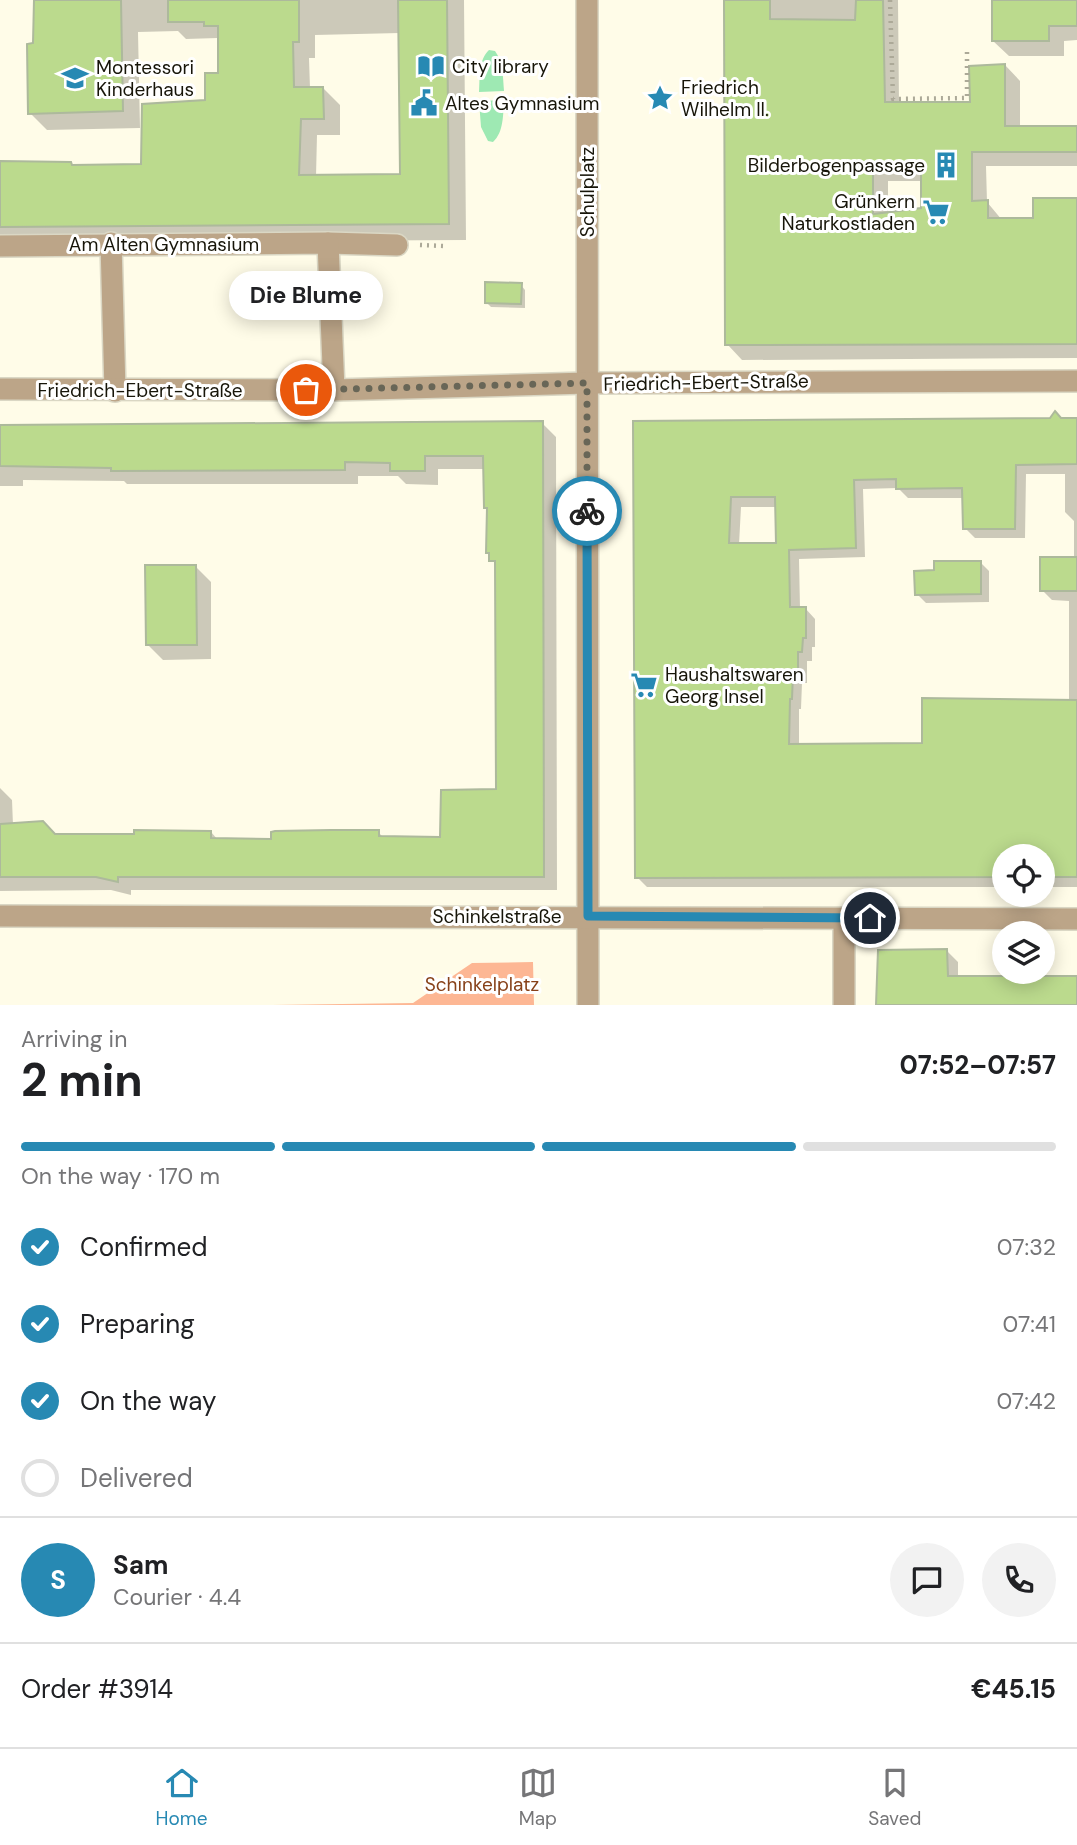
<!DOCTYPE html>
<html lang="en">
<head>
<meta charset="utf-8">
<style>
  :root { --surface:#fff; --page:#f2f2f2; --text:#202124; --muted:#757577; --line:#e0e0e0; --accent:#2789b3 }
  body { margin:0; font-family:"DM Sans",sans-serif; background:var(--page); color:var(--text); height:100vh; display:flex; flex-direction:column; font-size:26px; white-space:nowrap }
  * { box-sizing:border-box; margin:0 }
  p { font-size:23px; color:var(--muted) }
  .icon { flex:none; width:38px; height:38px; fill:none; stroke:currentColor; stroke-width:2; stroke-linecap:round; stroke-linejoin:round }
  .map { position:relative; height:1005px; overflow:hidden }
  .details { display:flex; flex-direction:column; background:var(--surface); flex:1 }
  .details>* { flex:none }
  .controls { position:absolute; left:992px; top:844px; display:grid; gap:14px }
  .controls a { display:grid; place-items:center; width:63px; height:63px; border-radius:50%; background:var(--surface); box-shadow:0 4px 18px #0003; font-size:35px }
  .pin { position:absolute; display:grid; place-items:center; width:60px; height:60px; color:#fff; margin:-30px; border:4px solid #fff; border-radius:50%; box-shadow:0 2px 7px #0007 }
  .courier { position:absolute; display:grid; place-items:center; width:70px; height:70px; margin:-35px; border:5px solid #2789b3; border-radius:50%; background:#fff; color:#222; box-shadow:0 2px 9px #0007 }
  .bubble { position:absolute; height:49px; border-radius:24px; background:var(--surface); box-shadow:0 4px 18px #0003; font-size:23px; font-weight:700; line-height:49px; text-align:center }
  .summary em { font-style:normal; font-weight:700 }
  .summary div { display:flex; flex-direction:column-reverse }
  .summary { display:flex; align-items:center; justify-content:space-between; height:119px; padding:0 21px }
  h1 { font-size:46px; font-weight:700; line-height:52px }
  .bar { display:grid; grid-template-columns:repeat(4,1fr); gap:10px 7px; align-content:center; height:84px; padding:0 21px }
  .bar i { height:9px; border-radius:5px; background:var(--line) }
  .bar .current { background:var(--accent) }
  .bar p { grid-column:span 4 }
  .line { display:flex; align-items:center; gap:18px; padding:0 21px; border-top:2px solid var(--line) }
  .line div { flex:1 }
  .round { display:grid; place-items:center; flex:none; width:74px; height:74px; border-radius:37px; background:var(--page) }
  ol { padding:0 21px; list-style:none }
  li { display:flex; align-items:center; gap:21px; height:77px }
  li p { margin-inline-start:auto }
  li .icon { padding:7px; border-radius:50%; background:var(--accent); color:#fff; stroke-width:4 }
  li:last-child { color:var(--muted) }
  li i { width:38px; height:38px; border:4px solid var(--line); border-radius:50% }
  .tabs { display:flex; justify-content:space-around; align-items:center; height:98px; border-top:2px solid var(--line); background:var(--surface); font-size:19px; color:var(--muted) }
  .tabs a { display:grid; justify-items:center; gap:4px }
  .tabs .current { color:var(--accent) }
  .map>svg:first-child { display:block }
  .green { fill:#fdb794 }
  .water { fill:#9ee9b3 }
  .shadow { fill:#0003; fill-rule:evenodd }
  .building { fill:#bbda8d; stroke:#adb99c; stroke-width:2; fill-rule:evenodd }
  .lines { fill:none; stroke-linecap:round; stroke-linejoin:round }
  .minor-casing { stroke:#dad7c4; stroke-width:24 }
  .path { stroke:#aca998; stroke-width:4.5; stroke-dasharray:2 5; stroke-linecap:butt }
  .minor { stroke:#bca588; stroke-width:21 }
  .done { stroke:#686657; stroke-width:7; stroke-dasharray:0 12.6 }
  .route { stroke:#2789b3; stroke-width:9 }
  .labels { text-anchor:middle; stroke-width:6; stroke-linejoin:round; paint-order:stroke }
  .poi-label { font-size:19px; fill:#171509; stroke:#fff; text-anchor:start }
  .street-label { font-size:19px; fill:#171509; stroke:#fff }
  .park-label { font-size:19px; fill:#874119; stroke:#fff }
</style>
</head>
<body>
<div class="map">
<svg width="1077" height="1005" viewBox="0 0 1077 1005">
  <rect width="100%" height="100%" fill="#fffce8"/>
  <path class="green" d="M533,962L534,1005H272L413,1003L472,963Z"/>
  <g class="water">
    <path d="M489,50L495,51C503,62 503,77 504,91L479,92C480,79 478,60 489,50Z"/>
    <path d="M504,100C503,114 504,132 493,142L488,141L481,127L479,101Z"/>
  </g>
  <g class="shadow">
    <path d="M35,0H464L466,240L0,243V163L73,167L143,166L206,101L220,75L218,38L186,39L178,31L138,32L140,128L47,130L30,113ZM400,33L402,176L316,177L317,135H340V105L323,88H310L309,58H315V35Z"/>
    <path d="M726,0H898L899,103L972,104L1005,65L1020,81V128L1077,127V166H986L987,202L1002,220H1035L1077,200V358L742,360L727,344ZM888,181H922L923,210L888,214Z"/>
    <path d="M994,0H1077V40L1064,41V56H1009L993,41Z"/>
    <path d="M521,285L525,290V308L491,307L487,303Z"/>
    <path d="M1077,420V887H1043V856H1004V887H647L637,877L635,422ZM1026,474H1065V512L1074,521V558L1042,590L1052,600L1069,601V701L924,745L799,746V709H801L802,683H807V661H812V647H815V619L805,608H800L799,559L865,557L863,489L898,488L908,498H964L965,528L975,538H1025ZM741,507H777L778,545H739Z"/>
    <path d="M542,423L556,437L557,890H131V895L111,890L0,891V788L12,800L13,825L55,835L211,832L218,840H272L378,832L384,838L442,839L497,791V565L488,552L489,510L486,507L485,469H438V485L406,484L398,476H358V484H127L124,481L23,480V486H0V427Z"/>
    <path d="M980,562L989,571V602L926,603L917,594L936,572Z"/>
    <path d="M196,567L211,582V659L163,660L148,645Z"/>
    <path d="M947,951L958,962V977L1077,978V1005H879Z"/>
  </g>
  <g class="building">
    <path d="M34,0H121L123,111L28,114L27,44L33,43Z"/>
    <path d="M168,0H299V42H293L294,87H323L324,119H301L299,175L400,174L398,0H447L449,224L0,227V161L71,162L72,165L141,164L142,104L205,100V73H218V26H204V22H168Z"/>
    <path d="M724,0H770V19L855,20L856,0H883L885,102H970L969,66L1005,64V126H1077V152H972V201L988,200V218H1033V198H1077V344L725,345ZM873,166H921V208L873,214Z"/>
    <path d="M992,0H1077V26H1049V41H992Z"/>
    <path d="M485,282L522,283L521,304L485,303Z"/>
    <path d="M1055,411L1061,418H1077V464L1016,465L1015,529H963L962,488L896,489V479L854,480L856,548L789,550L790,607H806V638H803L802,652H798V673H793L792,699H790L789,744L922,743V698L1077,700V877H1043V856H1004V877L635,878L633,421L1050,418ZM731,497H775L776,543H729Z"/>
    <path d="M543,421L544,877H118V882L96,877H0V824L43,821L55,834H134V830L211,831V838L271,839V832L275,831L331,830H379V836L440,837L441,790L496,789L495,561H489V553H486L487,508H484L483,456H425V471H390V463L345,462V470L111,471V468L0,466V425Z"/>
    <rect x="1040" y="557" width="37" height="34"/>
    <path d="M934,561H981V594L915,595L914,571L934,570Z"/>
    <path d="M145,565H196L197,645H146Z"/>
    <path d="M947,949L948,976H1077V1005H876L878,950Z"/>
  </g>
  <g class="lines">
    <g class="minor-casing">
      <g id="minor">
        <path d="M587,0L588,1005"/>
        <path d="M111,243L115,391"/>
        <path d="M328,243L397,245"/>
        <path d="M0,246L328,243L334,390"/>
        <path d="M0,389L334,390L587,383L1077,381"/>
        <path d="M0,916L1077,919"/>
        <path d="M844,1005V918"/>
      </g>
    </g>
    <g class="path">
      <path d="M890,0L893,99L967,98V51"/>
      <path d="M420,245L444,246"/>
    </g>
    <use href="#minor" class="minor"/>
  </g>
  <g class="lines">
    <path class="done" d="M306,390L587,383V511"/>
    <path class="route" d="M587,511L588,916L870,918"/>
  </g>
  <defs>
    <g id="library-bare" transform="scale(2.1)"><path d="M-6-4Q-3-5.5-.7-3.5V5Q-3 3-6 4ZM6-4Q3-5.5 .7-3.5V5Q3 3 6 4Z" fill="#2789b3" stroke="#fff" stroke-width="2.5" paint-order="stroke"/></g>
    <g id="school-bare" transform="scale(2.1)"><path d="M0-5L7-2L0 1L-7-2ZM-4 1L0 2.5L4 1V4Q0 6-4 4Z" fill="#2789b3" stroke="#fff" stroke-width="2.5" paint-order="stroke"/></g>
    <g id="sight-bare" transform="scale(2.1)"><path d="M0-6L1.8-2.2L6-1.7L2.9 1.2L3.7 5.4L0 3.3L-3.7 5.4L-2.9 1.2L-6-1.7L-1.8-2.2Z" fill="#2789b3" stroke="#fff" stroke-width="2.5" paint-order="stroke"/></g>
    <g id="civic-bare" transform="scale(2.1)"><path d="M-.6-6.5H3V-4.5H.6V-3L4-1V1h2V6H-6V1h2V-1L-.6-3ZM-1.2 2.5V6h2.4V2.5Z" fill="#2789b3" stroke="#fff" stroke-width="2.5" paint-order="stroke"/></g>
    <g id="building-bare" transform="scale(2.1)"><path d="M-4-6H4V6H1V3H-1V6H-4ZM-2.5-4.3h1.7v1.8h-1.7ZM.8-4.3h1.7v1.8H.8ZM-2.5-1h1.7V.8h-1.7ZM.8-1h1.7V.8H.8Z" fill="#2789b3" stroke="#fff" stroke-width="2.5" paint-order="stroke"/></g>
    <g id="supermarket-bare" transform="scale(2.1)"><path d="M-6-5.5h2.5l.6 2H6L4.5 2H-2.5L-4.4-4H-6ZM-1.5 3.2a1.3 1.3 0 1 0 .1 0ZM3 3.2a1.3 1.3 0 1 0 .1 0Z" fill="#2789b3" stroke="#fff" stroke-width="2.5" paint-order="stroke"/></g>
  </defs>
  <g fill-rule="evenodd">
    <use href="#library-bare" x="431" y="66"/>
    <use href="#school-bare" x="75" y="78"/>
    <use href="#sight-bare" x="660" y="98"/>
    <use href="#civic-bare" x="424" y="103"/>
    <use href="#building-bare" x="946" y="165"/>
    <use href="#supermarket-bare" x="936" y="212"/>
    <use href="#supermarket-bare" x="644" y="685"/>
  </g>
  <g class="labels">
    <g class="poi-label">
      <text x="452" y="73">City library</text>
      <text x="96" y="74">Montessori<tspan x="96" dy="22">Kinderhaus</tspan></text>
      <text x="681" y="94">Friedrich<tspan x="681" dy="22">Wilhelm II.</tspan></text>
      <text x="445" y="110">Altes Gymnasium</text>
      <text x="925" y="172" text-anchor="end">Bilderbogenpassage</text>
      <text x="915" y="208" text-anchor="end">Grünkern<tspan x="915" dy="22">Naturkostladen</tspan></text>
      <text x="665" y="681">Haushaltswaren<tspan x="665" dy="22">Georg Insel</tspan></text>
    </g>
    <g class="street-label">
      <text transform="translate(587 192) rotate(-90)" y="7">Schulplatz</text>
      <text x="164" y="251">Am Alten Gymnasium</text>
      <text transform="translate(706 382) rotate(-1)" y="7">Friedrich-Ebert-Straße</text>
      <text x="140" y="397">Friedrich-Ebert-Straße</text>
      <text x="497" y="923">Schinkelstraße</text>
    </g>
    <g class="park-label">
      <text x="482" y="991">Schinkelplatz</text>
    </g>
  </g>
</svg>
<div class="controls">
<a><svg class="icon" aria-label="locate" viewBox="0 0 24 24"><circle cx="12" cy="12" r="6"/><path d="M12 2v4M12 18v4M2 12h4M18 12h4"/></svg></a>
<a><svg class="icon" aria-label="layers" viewBox="0 0 24 24"><path d="M12 4l9 5-9 5-9-5zM3 14l9 5 9-5"/></svg></a>
</div>
<div class="pin" style="left:306px;top:390px;background:#ea580c"><svg class="icon" aria-label="bag" viewBox="0 0 24 24"><path d="M5 8h14l-1 12H6zM9 8a3 3 0 0 1 6 0"/></svg></div>
<div class="pin" style="left:870px;top:918px;background:#1f2937"><svg class="icon" aria-label="home" viewBox="0 0 24 24"><path d="M3 11l9-7 9 7M6 9v11h12V9"/></svg></div>
<div class="courier" style="left:587px;top:511px"><svg class="icon" aria-label="bike" viewBox="0 0 24 24"><circle cx="6" cy="16" r="4"/><circle cx="18" cy="16" r="4"/><path d="M6 16l4-8h5l3 8M10 8l3 8H6M13 5h3"/></svg></div>
<div class="bubble" style="left:229px;top:271px;width:154px">Die Blume</div>
</div>
<section class="details">
<div class="summary"><div><h1>2 min</h1><p>Arriving in</p></div><em>07:52–07:57</em></div>
<div class="bar"><i class="current"></i><i class="current"></i><i class="current"></i><i></i><p>On the way · 170 m</p></div>
<ol>
<li><svg class="icon" aria-label="check" viewBox="0 0 24 24"><path d="M5 12l5 5 9-10"/></svg>Confirmed<p>07:32</p></li>
<li><svg class="icon" aria-label="check" viewBox="0 0 24 24"><path d="M5 12l5 5 9-10"/></svg>Preparing<p>07:41</p></li>
<li><svg class="icon" aria-label="check" viewBox="0 0 24 24"><path d="M5 12l5 5 9-10"/></svg>On the way<p>07:42</p></li>
<li><i></i>Delivered</li>
</ol>
<div class="line" style="height:126px"><b class="round" style="background:var(--accent);color:#fff">S</b><div><b>Sam</b><p>Courier · 4.4</p></div><a class="round"><svg class="icon" aria-label="chat" viewBox="0 0 24 24"><path d="M4 5h16v11H9l-5 4z"/></svg></a><a class="round"><svg class="icon" aria-label="phone" viewBox="0 0 24 24"><path d="M5 4h4l2 5-3 2q2 4 5 5l2-3 5 2v4C11 20 4 13 5 4z"/></svg></a></div>
<div class="line" style="height:91px"><div>Order #3914</div><b>€45.15</b></div>
</section>
<nav class="tabs">
<a class="current"><svg class="icon" aria-label="home" viewBox="0 0 24 24"><path d="M3 11l9-7 9 7M6 9v11h12V9"/></svg>Home</a>
<a><svg class="icon" aria-label="map" viewBox="0 0 24 24"><path d="M3 6l6-2 6 2 6-2v14l-6 2-6-2-6 2zM9 4v14M15 6v14"/></svg>Map</a>
<a><svg class="icon" aria-label="saved" viewBox="0 0 24 24"><path d="M7 4h10v16l-5-4-5 4z"/></svg>Saved</a>
</nav>
</body>
</html>
